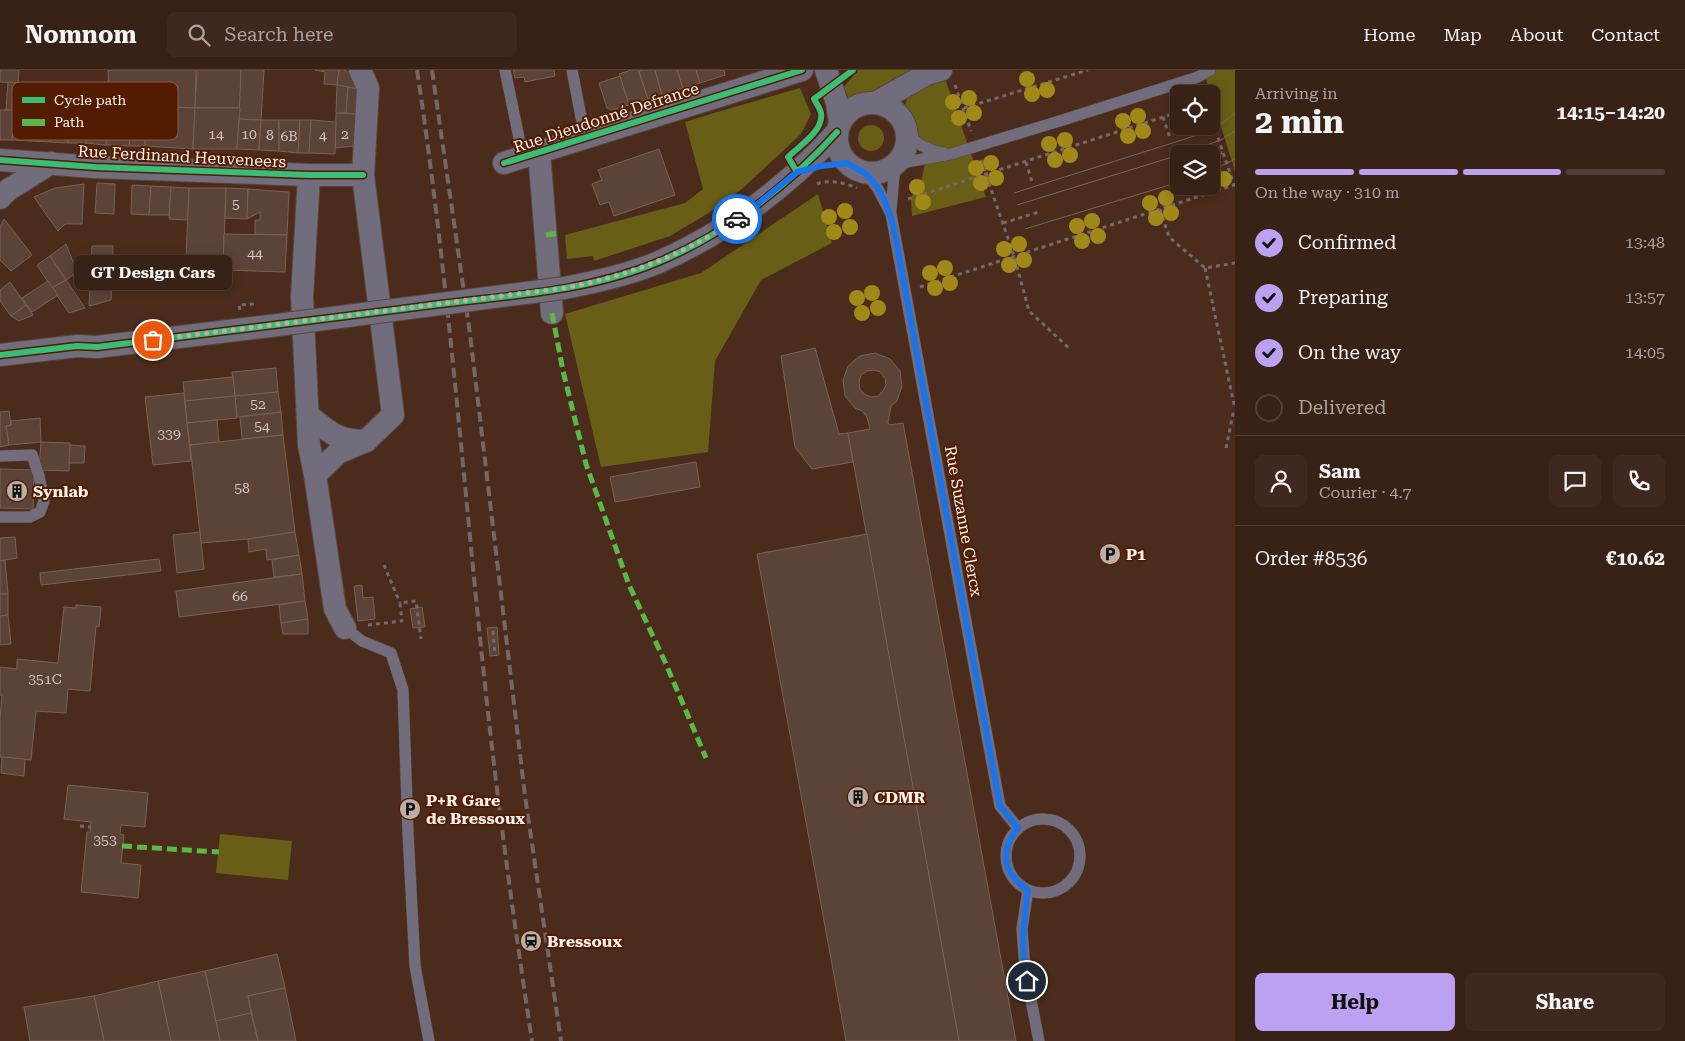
<!DOCTYPE html>
<html lang="en">
<head>
<meta charset="utf-8">
<style>
  :root { --surface:#382115; --page:#3f291e; --text:#f1f3f6; --muted:#aba3a0; --line:#523e34; --accent:#bca0f2 }
  body { margin:0; font-family:"Roboto Serif",serif; background:var(--page); color:var(--text); height:100vh; display:flex; flex-direction:column; font-size:19px; white-space:nowrap }
  * { box-sizing:border-box; margin:0 }
  p { font-size:16px; color:var(--muted) }
  .icon { flex:none; width:28px; height:28px; fill:none; stroke:currentColor; stroke-width:2; stroke-linecap:round; stroke-linejoin:round }
  .map { position:relative; flex:1; overflow:hidden }
  .details { display:flex; flex-direction:column; background:var(--surface); width:450px }
  .details>* { flex:none }
  .buttons { position:absolute; left:1170px; top:15px; display:grid; gap:10px }
  .buttons a { display:grid; place-items:center; width:50px; height:50px; border-radius:8px; background:var(--surface); box-shadow:0 2px 12px #0003,0 0 0 1px var(--line); font-size:25px }
  .pin { position:absolute; display:grid; place-items:center; width:42px; height:42px; color:#fff; margin:-21px; border:2px solid #fff; border-radius:50%; box-shadow:0 1px 5px #0007 }
  .courier { position:absolute; display:grid; place-items:center; width:50px; height:50px; margin:-25px; border:4px solid #1a73e8; border-radius:50%; background:#fff; color:#222; box-shadow:0 1px 6px #0007 }
  .bubble { position:absolute; height:35px; border-radius:8px; background:var(--surface); box-shadow:0 2px 12px #0003,0 0 0 1px var(--line); font-size:16px; font-weight:700; line-height:35px; text-align:center }
  .headline em { font-style:normal; font-weight:700 }
  .headline div { display:flex; flex-direction:column-reverse }
  .headline { display:flex; align-items:center; justify-content:space-between; height:85px; padding:0 20px }
  h1 { font-size:32px; font-weight:700; line-height:38px }
  .bar { display:grid; grid-template-columns:repeat(4,1fr); gap:8px 5px; align-content:center; height:60px; padding:0 20px }
  .bar i { height:6px; border-radius:4px; background:var(--line) }
  .bar .current { background:var(--accent) }
  .bar p { grid-column:span 4 }
  .line { display:flex; align-items:center; gap:12px; padding:0 20px; border-top:1px solid var(--line) }
  .line div { flex:1 }
  .round { display:grid; place-items:center; flex:none; width:52px; height:52px; border-radius:8px; background:var(--page) }
  ol { padding:0 20px; list-style:none }
  li { display:flex; align-items:center; gap:15px; height:55px }
  li p { margin-inline-start:auto }
  li .icon { padding:5px; border-radius:50%; background:var(--accent); color:#111; stroke-width:4 }
  li:last-child { color:var(--muted) }
  li i { width:28px; height:28px; border:2px solid var(--line); border-radius:50% }
  .cta { display:flex; gap:10px; margin-top:auto; padding:10px 20px }
  .cta a { flex:1; height:58px; border-radius:8px; background:var(--accent); color:#111; font-size:20px; font-weight:700; line-height:58px; text-align:center }
  .cta a+a { background:var(--page); color:var(--text) }
  header { display:flex; align-items:center; gap:30px; box-sizing:border-box; height:70px; padding:0 25px; background:var(--surface); border-bottom:1px solid var(--line) }
  header strong { font-size:24px }
  nav { display:flex; gap:28px; margin-inline-start:auto; font-size:18px }
  .search { width:350px; height:45px; background:var(--page); display:flex; align-items:center; gap:12px; box-sizing:border-box; padding:0 18px; border-radius:8px; color:var(--muted); font-size:19px }
  main { display:flex; flex:1; min-height:0 }
  .map>svg:first-child { display:block }
  .green { fill:#685e16 }
  .building { fill:#5c4338; stroke:#7b6154; fill-rule:evenodd }
  .lines { fill:none; stroke-linecap:round; stroke-linejoin:round }
  .lane-casing { stroke:#5c4639; stroke-width:12 }
  .street-casing { stroke:#5c4639; stroke-width:24 }
  .path { stroke:#75686c; stroke-width:3; stroke-dasharray:4 4; stroke-linecap:butt }
  .lane { stroke:#726d7d; stroke-width:11 }
  .street { stroke:#726d7d; stroke-width:22 }
  .tram { stroke:#766663; stroke-width:1 }
  .rail { stroke:#766663; stroke-width:4; stroke-dasharray:10 5; stroke-linecap:butt }
  .street-bridge-casing { stroke:#5c4639; stroke-width:24; stroke-linecap:butt }
  .street-bridge { stroke:#726d7d; stroke-width:22 }
  .quiet { stroke:#58b947; stroke-width:5; stroke-dasharray:10 5; stroke-linecap:butt }
  .cycleway-casing { stroke:#531b00; stroke-width:9 }
  .cycleway { stroke:#3abd76; stroke-width:6 }
  .tree { fill:#a08919 }
  .done { stroke:#bdada5; stroke-width:5; stroke-dasharray:0 9 }
  .route { stroke:#1a73e8; stroke-width:6 }
  .labels { text-anchor:middle; stroke-width:4; stroke-linejoin:round; paint-order:stroke }
  .number-label { font-size:14px; fill:#d2c6c1 }
  .street-label { font-size:16px; fill:#faf2ef; stroke:#531b00 }
  .poi-label { font-size:16px; font-weight:bold; fill:#faf2ef; stroke:#531b00; text-anchor:start }
  .key { fill:#531b00; stroke:#855c48; stroke-width:1 }
  .key-label { font-size:14px; fill:#faf2ef }
</style>
</head>
<body>
<header>
<strong>Nomnom</strong>
<div class="search"><svg class="icon" aria-label="search" viewBox="0 0 24 24"><circle cx="10" cy="10" r="6"/><path d="M15 15l6 6"/></svg>Search here</div>
<nav><a>Home</a><a>Map</a><a>About</a><a>Contact</a></nav>
</header>
<main>
<div class="map">
<svg width="1235" height="971" viewBox="0 0 1235 971">
  <rect width="100%" height="100%" fill="#4b2c1c"/>
  <g class="green">
    <path d="M858,0H942L986,127L912,146L911,128L922,108L925,93L933,82C925,76 914,70 908,62C895,49 908,26 916,14L877,32L865,33L855,36L850,32L844,17Z"/>
    <path d="M1203,0H1235V101Z"/>
    <path d="M800,18L811,44L801,64L742,119L707,144L670,166L594,191L593,186L567,189L565,165L685,133L703,119L685,52L717,42Z"/>
    <circle cx="871" cy="68" r="13"/>
    <path d="M818,124L832,173L761,210L715,291L708,382L601,397L565,244L701,203Z"/>
    <path d="M220,764L292,771L288,810L216,803Z"/>
  </g>
  <g class="building">
    <path d="M0,0H19L18,13L0,12Z"/>
    <path d="M108,0H196L195,38L147,36L145,76H129L132,37L109,35Z"/>
    <path d="M197,0H241L240,38H195Z"/>
    <path d="M241,0H264L261,50L239,49Z"/>
    <path d="M315,0H339L337,15L324,14L325,2Z"/>
    <path d="M339,0H345L358,11L357,19L337,15Z"/>
    <path d="M513,0H554L555,6L525,12L524,7L515,8Z"/>
    <path d="M631,0H638L648,29L629,35L619,4Z"/>
    <path d="M643,0H655L662,25L648,29L639,1Z"/>
    <path d="M655,0H677L683,18L662,25Z"/>
    <path d="M677,0H696L700,13L683,18Z"/>
    <path d="M696,0H724L725,5L700,13Z"/>
    <path d="M620,6L629,35L612,40L607,38L599,13Z"/>
    <path d="M8,12L27,13L24,41L6,40Z"/>
    <path d="M337,15L348,17L346,43H336Z"/>
    <path d="M348,17L357,19L356,44L346,43Z"/>
    <path d="M109,35L132,37L129,76L106,75Z"/>
    <path d="M147,36L195,38L193,79L145,76Z"/>
    <path d="M195,38H240L237,79H193Z"/>
    <path d="M0,40H14L12,70H0Z"/>
    <path d="M14,40L32,41L31,71L12,70Z"/>
    <path d="M336,43L356,44L355,76L335,78Z"/>
    <path d="M32,44L52,45L50,72L31,71Z"/>
    <path d="M52,45L69,46L68,73L50,72Z"/>
    <path d="M88,45L108,47L106,75L86,73Z"/>
    <path d="M69,46L88,47L86,73H68Z"/>
    <path d="M239,49L261,50L259,80L237,79Z"/>
    <path d="M261,50H279V81L259,80Z"/>
    <path d="M279,50H300L298,83L279,81Z"/>
    <path d="M300,50H311L309,83H298Z"/>
    <path d="M311,50L336,52L335,84L309,83Z"/>
    <path d="M659,79L675,125L614,146L609,132L600,135L592,114L602,110L598,100Z"/>
    <path d="M97,113L115,114L114,144L95,143Z"/>
    <path d="M84,114L82,154H65L58,161L34,127L55,118Z"/>
    <path d="M132,115L151,116L149,145L131,144Z"/>
    <path d="M151,116L171,117L169,145H149Z"/>
    <path d="M171,117L189,118L188,150L169,149Z"/>
    <path d="M189,118H226L223,200L185,210Z"/>
    <path d="M226,118L248,119L247,149L225,148Z"/>
    <path d="M248,119L289,122L287,165L255,164V150H260V142L247,149Z"/>
    <path d="M4,149L32,185L11,201L0,190V157Z"/>
    <path d="M224,164L287,165L285,202L223,200Z"/>
    <path d="M66,174L77,202L66,210L50,186Z"/>
    <path d="M92,176H113L111,230L89,236Z"/>
    <path d="M50,186L66,210L52,218L37,195Z"/>
    <path d="M66,210L85,238L69,243L52,218Z"/>
    <path d="M48,211L58,225L32,242L22,228Z"/>
    <path d="M10,212L26,235L11,246L0,231V220Z"/>
    <path d="M26,235L33,245L19,251L11,246Z"/>
    <path d="M815,278L839,364L848,363L853,392L812,399L795,377L781,286Z"/>
    <path d="M875,283L890,289L900,301L902,316L897,331L891,336L888,352L889,355L903,353L1016,971H959L848,363L870,359L867,347L862,341L855,338L845,326L843,310L848,296L860,286ZM874,300L880,302L885,308L886,315L883,321L878,326L871,327L864,324L860,319L859,312L861,305L867,301Z"/>
    <path d="M276,298L278,322L235,326L232,302Z"/>
    <path d="M233,307L235,326L185,331L183,312Z"/>
    <path d="M278,322L281,342L237,347L235,326Z"/>
    <path d="M184,323L191,391L153,395L145,327Z"/>
    <path d="M235,326L237,348L187,353L185,331Z"/>
    <path d="M9,341L11,355L6,356L9,375L0,377V342Z"/>
    <path d="M281,342L283,365L242,369L240,347Z"/>
    <path d="M40,348L41,372L9,375L6,356L11,355V351Z"/>
    <path d="M217,350L219,372L190,375L187,353Z"/>
    <path d="M283,365L295,462L248,469L201,473L190,375Z"/>
    <path d="M41,372L70,373L69,401L39,400Z"/>
    <path d="M70,375L85,376L84,393H69Z"/>
    <path d="M696,392L700,417L615,432L610,407Z"/>
    <path d="M0,399L34,400L33,439L0,438Z"/>
    <path d="M200,462L204,499L177,503L173,465Z"/>
    <path d="M295,462L299,485L267,490L266,479L249,482L248,469Z"/>
    <path d="M867,464L959,971H846L757,484Z"/>
    <path d="M15,467L17,488L0,491V468Z"/>
    <path d="M299,485L302,504L274,507L272,490Z"/>
    <path d="M159,489L161,501L41,515L40,503Z"/>
    <path d="M5,490L8,524H0V491Z"/>
    <path d="M302,504L305,531L179,547L176,521Z"/>
    <path d="M362,515L363,528L373,527L375,549L358,551L354,516Z"/>
    <path d="M0,524H8V545L0,546Z"/>
    <path d="M305,531L308,549L281,553L279,535Z"/>
    <path d="M76,535L101,537L99,557L96,556L90,621L68,619L66,643L36,641L31,690L0,687V649L2,625H0V597L17,599V589L58,593L64,537L76,538Z"/>
    <path d="M422,537L425,557L413,558L410,539Z"/>
    <path d="M8,545L11,574L0,575V546Z"/>
    <path d="M308,549V564H283L281,553Z"/>
    <path d="M497,557L499,585L490,586L487,558Z"/>
    <path d="M2,687L25,689L24,706L1,703Z"/>
    <path d="M68,715L148,723L145,757L121,755L120,764L124,765L121,793L141,795L138,828L81,822L87,762H90L91,752L64,749Z"/>
    <path d="M277,884L285,918L248,926L251,943L216,951L205,901Z"/>
    <path d="M205,901L220,971H171L158,911Z"/>
    <path d="M158,911L171,971H104L94,926Z"/>
    <path d="M285,918L296,971H258L248,926Z"/>
    <path d="M94,926L104,971H30L24,937Z"/>
    <path d="M251,943L258,971H220L216,951Z"/>
  </g>
  <g class="lines">
    <g class="lane-casing">
      <g id="lane">
        <path d="M505,0L523,87"/>
        <path d="M572,0L585,68"/>
        <path d="M906,61C916,75 928,81 944,83"/>
        <path d="M866,103L878,119L891,144L1000,736L1018,758"/>
        <path d="M891,140L895,94L951,84L1066,49L1198,7L1210,0"/>
        <path d="M0,386L32,385L39,406L44,431L40,442L30,447H0"/>
        <path d="M345,558L362,571L391,583L403,620L408,763L415,896L429,971"/>
        <circle cx="1043" cy="786" r="37"/>
        <path d="M1028,820L1022,859L1025,899L1039,971"/>
      </g>
    </g>
    <g class="street-casing">
      <g id="street">
        <path d="M826,0L837,33L840,52"/>
        <path d="M877,32L927,4L941,0"/>
        <circle cx="872" cy="68" r="35"/>
        <path d="M539,82L552,243"/>
        <path d="M0,90L95,97L309,105H363"/>
        <path d="M504,93L802,0"/>
        <path d="M309,105L302,227L309,375L315,405L335,539L345,558"/>
        <path d="M0,128L8,120L51,93"/>
        <path d="M564,218C596,212 629,205 659,192C726,162 787,117 837,62"/>
        <path d="M0,285L77,276L97,277L270,256"/>
        <path d="M308,345C329,362 337,371 366,371"/>
        <path d="M315,405L338,383L366,371L393,345L363,105L368,18L360,0"/>
      </g>
    </g>
    <g class="path">
      <path d="M955,15L971,61"/>
      <path d="M964,38L1088,0"/>
      <path d="M1163,47L1170,68"/>
      <path d="M1211,87L1223,82"/>
      <path d="M981,90L1014,186L1029,241L1071,280"/>
      <path d="M1026,92L1032,112"/>
      <path d="M817,114C830,109 845,113 857,118"/>
      <path d="M908,129L1179,42"/>
      <path d="M1160,139L1169,167L1205,198L1235,193"/>
      <path d="M1003,153L1039,142"/>
      <path d="M1205,198L1235,339"/>
      <path d="M920,217L1234,115L1211,47"/>
      <path d="M240,240L239,235L256,234"/>
      <path d="M1226,378L1234,339"/>
      <path d="M384,495L400,533"/>
      <path d="M368,555L402,551L400,533L416,531L421,569"/>
      <path d="M493,561L495,586"/>
      <path d="M80,756L91,757"/>
    </g>
    <use href="#lane" class="lane"/>
    <use href="#street" class="street"/>
    <g class="tram">
      <path d="M1181,84L1221,70L1235,61"/>
      <path d="M1211,101L1235,89"/>
      <path d="M1014,123L1204,63L1220,55L1235,43"/>
      <path d="M1017,135L1179,85"/>
      <path d="M1025,159L1179,112"/>
    </g>
    <g class="rail">
      <path d="M417,0C447,198 462,397 483,596C496,721 513,846 532,971"/>
      <path d="M432,0L470,264L525,726L561,971"/>
    </g>
    <g class="street-bridge-casing">
      <path id="street-bridge" d="M270,256L564,218"/>
    </g>
    <use href="#street-bridge" class="street-bridge"/>
    <g class="quiet">
      <path d="M546,165L560,163"/>
      <path d="M552,243L563,301L586,394L629,515L666,594L706,688"/>
      <path d="M122,776L219,782"/>
    </g>
    <g class="cycleway-casing">
      <g id="cycleway">
        <path d="M0,90L95,97L309,105H363"/>
        <path d="M504,93L802,0"/>
        <path d="M797,102L788,87C799,76 824,61 821,43C820,38 816,33 814,29L853,0"/>
        <path d="M0,285L77,276L97,277C212,263 326,249 440,234C513,225 589,221 658,192C726,164 788,116 837,62"/>
      </g>
    </g>
    <use href="#cycleway" class="cycleway"/>
  </g>
  <g class="tree">
    <circle cx="1027" cy="9" r="8"/>
    <circle cx="1047" cy="20" r="8"/>
    <circle cx="1032" cy="24" r="8"/>
    <circle cx="969" cy="28" r="8"/>
    <circle cx="953" cy="32" r="8"/>
    <circle cx="974" cy="43" r="8"/>
    <circle cx="1138" cy="46" r="8"/>
    <circle cx="959" cy="48" r="8"/>
    <circle cx="1123" cy="51" r="8"/>
    <circle cx="1143" cy="61" r="8"/>
    <circle cx="1128" cy="66" r="8"/>
    <circle cx="1065" cy="70" r="8"/>
    <circle cx="1049" cy="74" r="8"/>
    <circle cx="1070" cy="85" r="8"/>
    <circle cx="1055" cy="90" r="8"/>
    <circle cx="991" cy="93" r="8"/>
    <circle cx="976" cy="98" r="8"/>
    <circle cx="996" cy="108" r="8"/>
    <circle cx="1224" cy="109" r="8"/>
    <circle cx="981" cy="113" r="8"/>
    <circle cx="917" cy="117" r="8"/>
    <circle cx="1166" cy="128" r="8"/>
    <circle cx="923" cy="132" r="8"/>
    <circle cx="1150" cy="133" r="8"/>
    <circle cx="845" cy="141" r="8"/>
    <circle cx="1171" cy="143" r="8"/>
    <circle cx="829" cy="147" r="8"/>
    <circle cx="1156" cy="148" r="8"/>
    <circle cx="1092" cy="151" r="8"/>
    <circle cx="1077" cy="156" r="8"/>
    <circle cx="850" cy="157" r="8"/>
    <circle cx="834" cy="162" r="8"/>
    <circle cx="1098" cy="166" r="8"/>
    <circle cx="1082" cy="171" r="8"/>
    <circle cx="1019" cy="174" r="8"/>
    <circle cx="1004" cy="179" r="8"/>
    <circle cx="1024" cy="190" r="8"/>
    <circle cx="1009" cy="195" r="8"/>
    <circle cx="945" cy="198" r="8"/>
    <circle cx="930" cy="203" r="8"/>
    <circle cx="950" cy="213" r="8"/>
    <circle cx="935" cy="218" r="8"/>
    <circle cx="872" cy="223" r="8"/>
    <circle cx="857" cy="228" r="8"/>
    <circle cx="878" cy="238" r="8"/>
    <circle cx="862" cy="243" r="8"/>
  </g>
  <g class="lines">
    <path class="done" d="M153,270L564,218C628,206 683,185 737,149"/>
    <path class="route" d="M737,149L755,136L797,102L821,96L847,93C853,97 864,102 867,105C885,122 892,147 896,170L1000,736L1018,758C999,781 1003,804 1028,820C1023,853 1021,879 1027,911"/>
  </g>
  <defs>
    <g id="building-disc" transform="scale(1.125)"><circle r="9.5" fill="#bdada5" stroke="#531b00"/><path d="M-4-6H4V6H1V3H-1V6H-4ZM-2.5-4.3h1.7v1.8h-1.7ZM.8-4.3h1.7v1.8H.8ZM-2.5-1h1.7V.8h-1.7ZM.8-1h1.7V.8H.8Z" fill="#111"/></g>
    <g id="parking-disc" transform="scale(1.125)"><circle r="9.5" fill="#bdada5" stroke="#531b00"/><path d="M-3.5-5.5H1a3.5 3.5 0 0 1 0 7H-1V5.5H-3.5ZM-1-3.4V-.6H.8a1.4 1.4 0 0 0 0-2.8Z" fill="#111"/></g>
    <g id="station-disc" transform="scale(1.125)"><circle r="9.5" fill="#bdada5" stroke="#531b00"/><path d="M-3-6H3Q5-6 5-4V2Q5 4 3 4L4.5 6H3L1.5 4h-3L-3 6H-4.5L-3 4Q-5 4-5 2V-4Q-5-6-3-6ZM-3.5-4v3h7v-3ZM-3.5 1v1.5H-2V1ZM2 1v1.5H3.5V1Z" fill="#111"/></g>
  </defs>
  <g fill-rule="evenodd">
    <use href="#building-disc" x="17" y="421"/>
    <use href="#parking-disc" x="1110" y="484"/>
    <use href="#building-disc" x="858" y="727"/>
    <use href="#parking-disc" x="410" y="739"/>
    <use href="#station-disc" x="531" y="871"/>
  </g>
  <g class="labels">
    <g class="number-label">
      <text x="216" y="69">14</text>
      <text x="249" y="69">10</text>
      <text x="345" y="69">2</text>
      <text x="270" y="70">8</text>
      <text x="323" y="70">4</text>
      <text x="289" y="71">6B</text>
      <text x="236" y="139">5</text>
      <text x="255" y="188">44</text>
      <text x="258" y="339">52</text>
      <text x="262" y="361">54</text>
      <text x="169" y="369">339</text>
      <text x="242" y="423">58</text>
      <text x="240" y="531">66</text>
      <text x="45" y="614">351C</text>
      <text x="105" y="775">353</text>
    </g>
    <g class="street-label">
      <text transform="translate(606 47) rotate(-18)" y="6">Rue Dieudonné Defrance</text>
      <text transform="translate(182 86) rotate(3)" y="6">Rue Ferdinand Heuveneers</text>
      <text transform="translate(964 451) rotate(80)" y="6">Rue Suzanne Clercx</text>
    </g>
    <g class="poi-label">
      <text x="33" y="427">Synlab</text>
      <text x="1126" y="490">P1</text>
      <text x="874" y="733">CDMR</text>
      <text x="426" y="736">P+R Gare<tspan x="426" dy="18">de Bressoux</tspan></text>
      <text x="547" y="877">Bressoux</text>
    </g>
  </g>
  <rect x="12" y="12" width="166" height="58" rx="8" class="key"/>
  <rect x="22" y="27" width="23" height="6" fill="#3abd76"/>
  <rect x="22" y="49" width="23" height="7" fill="#58b947"/>
  <g class="key-label">
    <text x="54" y="35">Cycle path</text>
    <text x="54" y="57">Path</text>
  </g>
</svg>
<div class="buttons">
<a><svg class="icon" aria-label="locate" viewBox="0 0 24 24"><circle cx="12" cy="12" r="6"/><path d="M12 2v4M12 18v4M2 12h4M18 12h4"/></svg></a>
<a><svg class="icon" aria-label="layers" viewBox="0 0 24 24"><path d="M12 4l9 5-9 5-9-5zM3 14l9 5 9-5"/></svg></a>
</div>
<div class="pin" style="left:153px;top:270px;background:#ea580c"><svg class="icon" aria-label="bag" viewBox="0 0 24 24"><path d="M5 8h14l-1 12H6zM9 8a3 3 0 0 1 6 0"/></svg></div>
<div class="pin" style="left:1027px;top:911px;background:#1f2937"><svg class="icon" aria-label="home" viewBox="0 0 24 24"><path d="M3 11l9-7 9 7M6 9v11h12V9"/></svg></div>
<div class="courier" style="left:737px;top:149px"><svg class="icon" aria-label="car" viewBox="0 0 24 24"><path d="M5 17H2v-5l4-1 3-4h7l3 4 3 1v5h-3M9 17h6M6 11h13"/><circle cx="7" cy="17" r="2"/><circle cx="17" cy="17" r="2"/></svg></div>
<div class="bubble" style="left:74px;top:185px;width:158px">GT Design Cars</div>
</div>
<section class="details">
<div class="headline"><div><h1>2 min</h1><p>Arriving in</p></div><em>14:15–14:20</em></div>
<div class="bar"><i class="current"></i><i class="current"></i><i class="current"></i><i></i><p>On the way · 310 m</p></div>
<ol>
<li><svg class="icon" aria-label="check" viewBox="0 0 24 24"><path d="M5 12l5 5 9-10"/></svg>Confirmed<p>13:48</p></li>
<li><svg class="icon" aria-label="check" viewBox="0 0 24 24"><path d="M5 12l5 5 9-10"/></svg>Preparing<p>13:57</p></li>
<li><svg class="icon" aria-label="check" viewBox="0 0 24 24"><path d="M5 12l5 5 9-10"/></svg>On the way<p>14:05</p></li>
<li><i></i>Delivered</li>
</ol>
<div class="line" style="height:90px"><a class="round"><svg class="icon" aria-label="person" viewBox="0 0 24 24"><circle cx="12" cy="8" r="4"/><path d="M4 21q1-7 8-7t8 7"/></svg></a><div><b>Sam</b><p>Courier · 4.7</p></div><a class="round"><svg class="icon" aria-label="chat" viewBox="0 0 24 24"><path d="M4 5h16v11H9l-5 4z"/></svg></a><a class="round"><svg class="icon" aria-label="phone" viewBox="0 0 24 24"><path d="M5 4h4l2 5-3 2q2 4 5 5l2-3 5 2v4C11 20 4 13 5 4z"/></svg></a></div>
<div class="line" style="height:65px"><div>Order #8536</div><b>€10.62</b></div>
<div class="cta"><a>Help</a><a>Share</a></div>
</section>
</main>
</body>
</html>
